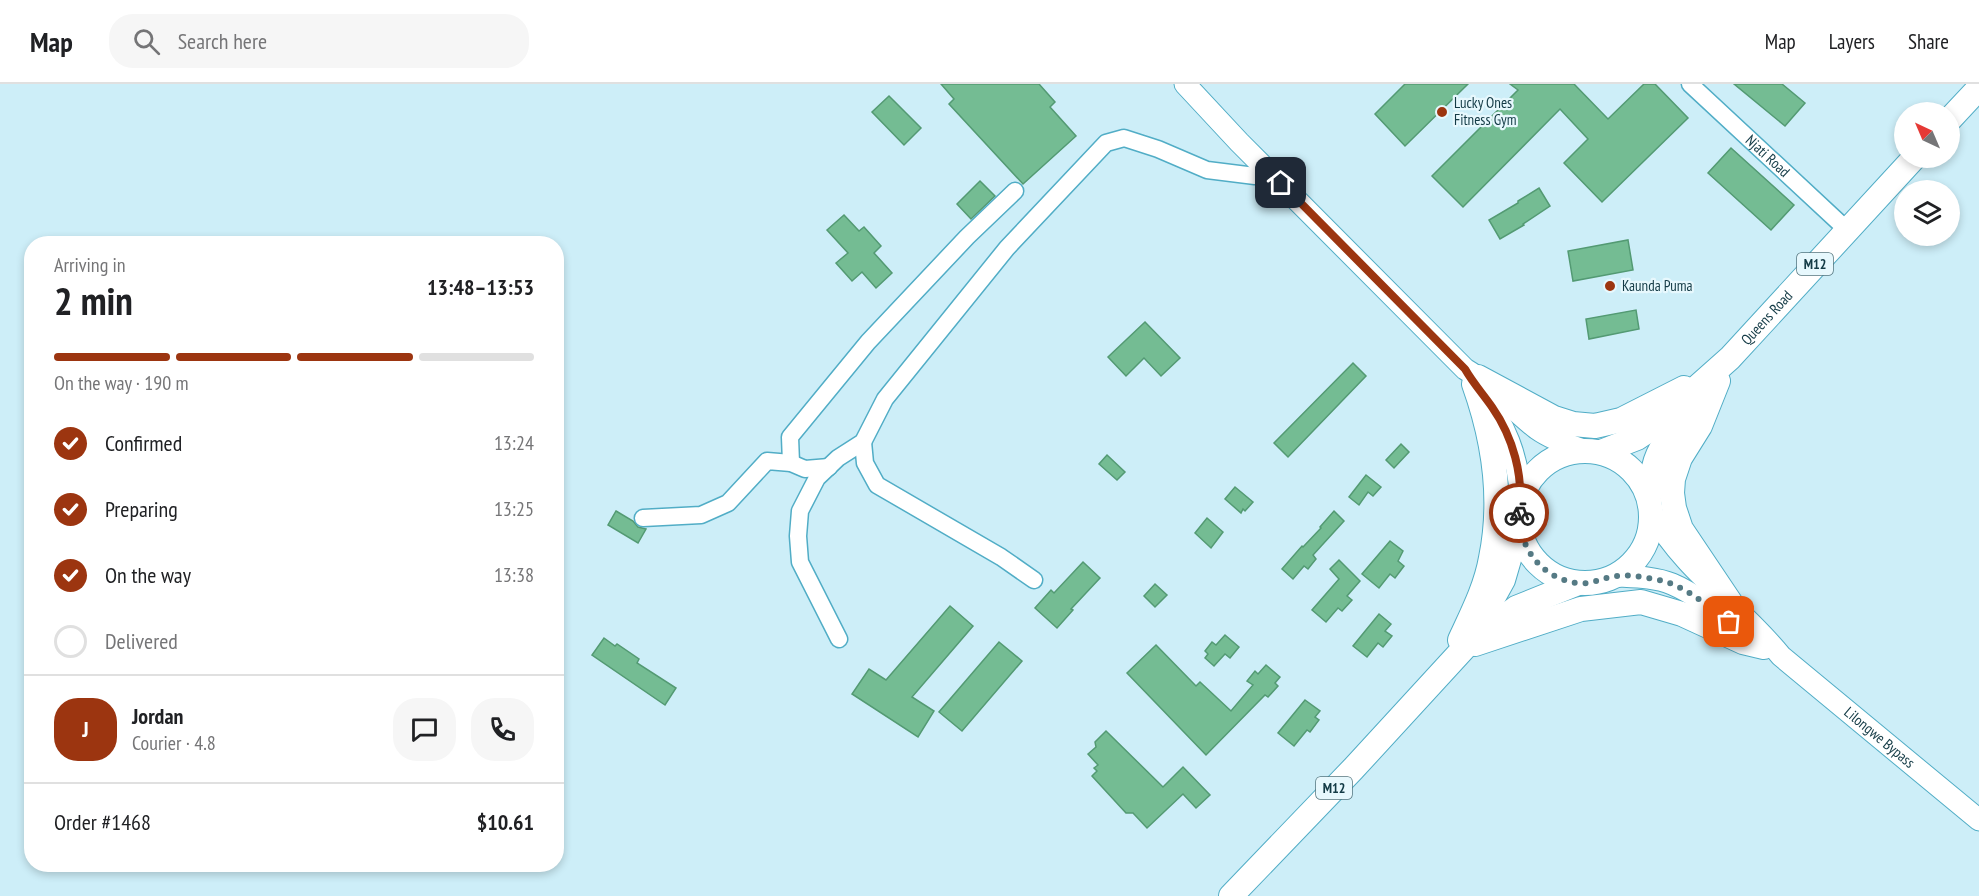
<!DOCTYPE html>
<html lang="en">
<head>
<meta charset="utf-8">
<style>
  :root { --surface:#fff; --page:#f6f6f6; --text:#202124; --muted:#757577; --line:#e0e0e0; --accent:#9c3510 }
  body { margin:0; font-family:"PT Sans Narrow",sans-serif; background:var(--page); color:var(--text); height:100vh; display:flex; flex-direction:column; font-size:22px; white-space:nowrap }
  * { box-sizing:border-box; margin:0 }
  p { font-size:20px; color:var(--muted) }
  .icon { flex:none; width:33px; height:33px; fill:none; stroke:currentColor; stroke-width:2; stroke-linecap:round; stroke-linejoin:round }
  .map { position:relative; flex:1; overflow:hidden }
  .drawer { position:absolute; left:24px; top:152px; width:540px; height:636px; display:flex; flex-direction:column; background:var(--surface); border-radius:24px; box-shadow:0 3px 9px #0003 }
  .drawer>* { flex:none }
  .needle { width:39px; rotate:316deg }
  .fabs { position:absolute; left:1894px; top:18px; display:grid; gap:12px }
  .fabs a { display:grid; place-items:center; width:66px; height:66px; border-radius:50%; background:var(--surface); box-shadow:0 3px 9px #0003; font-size:30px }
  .pin { position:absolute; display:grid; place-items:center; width:51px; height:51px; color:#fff; margin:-26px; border-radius:12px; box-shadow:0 3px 9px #0006 }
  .courier { position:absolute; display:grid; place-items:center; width:60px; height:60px; margin:-30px; border:4px solid #9c3510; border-radius:50%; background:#fff; color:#222; box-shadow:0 2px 8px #0007 }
  .summary em { font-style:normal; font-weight:700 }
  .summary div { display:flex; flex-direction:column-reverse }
  .summary { display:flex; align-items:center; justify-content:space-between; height:102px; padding:0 30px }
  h1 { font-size:39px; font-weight:700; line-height:45px }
  .bar { display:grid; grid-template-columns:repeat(4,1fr); gap:9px 6px; align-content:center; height:72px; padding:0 30px }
  .bar i { height:8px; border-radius:4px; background:var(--line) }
  .bar .active { background:var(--accent) }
  .bar p { grid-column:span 4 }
  .line { display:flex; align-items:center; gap:15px; padding:0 30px; border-top:2px solid var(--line) }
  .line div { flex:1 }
  .round { display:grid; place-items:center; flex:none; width:63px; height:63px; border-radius:24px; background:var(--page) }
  ol { padding:0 30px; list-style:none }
  li { display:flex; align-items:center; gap:18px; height:66px }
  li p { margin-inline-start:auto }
  li .icon { padding:6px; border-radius:50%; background:var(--accent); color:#fff; stroke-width:4 }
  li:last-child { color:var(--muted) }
  li i { width:33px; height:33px; border:3px solid var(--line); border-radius:50% }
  header { display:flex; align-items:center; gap:36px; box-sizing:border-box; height:84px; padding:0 30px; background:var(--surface); border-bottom:2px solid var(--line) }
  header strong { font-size:28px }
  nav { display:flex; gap:33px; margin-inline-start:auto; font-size:21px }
  .search { width:420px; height:54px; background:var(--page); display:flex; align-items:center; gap:15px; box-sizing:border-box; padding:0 21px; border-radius:24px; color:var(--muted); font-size:22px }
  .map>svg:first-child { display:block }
  .building { fill:#74bc93; stroke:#539a73; stroke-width:1.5 }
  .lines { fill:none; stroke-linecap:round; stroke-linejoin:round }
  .minor-casing { stroke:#51adc6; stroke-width:19 }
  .major-casing { stroke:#51adc6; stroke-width:23 }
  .highway-casing { stroke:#51adc6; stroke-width:26 }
  .minor { stroke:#fff; stroke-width:16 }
  .major { stroke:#fff; stroke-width:21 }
  .highway { stroke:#fff; stroke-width:24 }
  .done { stroke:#557a84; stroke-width:6; stroke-dasharray:0 10.8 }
  .route { stroke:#9c3510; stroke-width:8 }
  .poi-dot { fill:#9c3510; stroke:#e7f8fd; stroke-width:2 }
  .labels { text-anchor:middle; stroke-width:4.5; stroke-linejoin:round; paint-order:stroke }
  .shield { fill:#e7f8fd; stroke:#53747d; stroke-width:1.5 }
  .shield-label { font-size:14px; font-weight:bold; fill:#143b46 }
  .poi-label { font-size:15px; fill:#143b46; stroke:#e7f8fd; text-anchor:start }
  .street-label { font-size:15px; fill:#143b46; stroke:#e7f8fd }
</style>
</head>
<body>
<header>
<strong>Map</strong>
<div class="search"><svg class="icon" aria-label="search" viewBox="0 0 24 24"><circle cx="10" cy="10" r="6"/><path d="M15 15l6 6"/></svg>Search here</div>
<nav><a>Map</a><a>Layers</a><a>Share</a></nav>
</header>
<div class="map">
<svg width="1979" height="812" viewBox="0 0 1979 812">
  <rect width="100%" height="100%" fill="#cdeef8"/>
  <g class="building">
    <path d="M941,0H1039L1055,18L1050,23L1076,52L1023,100L949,20L954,15Z"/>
    <path d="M1405,0H1468L1405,62L1375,30Z"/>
    <path d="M1510,0H1574L1608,35L1644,0H1655L1688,34L1602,118L1564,79L1588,55L1560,25L1463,123L1432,92L1518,6Z"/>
    <path d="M1734,0H1782L1805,19L1785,42Z"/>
    <path d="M889,12L921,44L904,61L872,28Z"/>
    <path d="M1731,64L1794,121L1771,146L1708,89Z"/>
    <path d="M980,97L995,112L971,135L957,120Z"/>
    <path d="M1539,104L1550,122L1523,140L1524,141L1500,155L1489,136L1518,119V117Z"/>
    <path d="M844,131L859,147L864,143L881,162L874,169L892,189L876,204L862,188L852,197L836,179L848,169L827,146Z"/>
    <path d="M1628,156L1633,186L1573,197L1568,167Z"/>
    <path d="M1636,226L1639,245L1589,255L1586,235Z"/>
    <path d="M1145,238L1180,274L1161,292L1144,274L1126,292L1108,273Z"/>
    <path d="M1353,279L1366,292L1288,373L1274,359Z"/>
    <path d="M1401,360L1409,368L1394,384L1386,376Z"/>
    <path d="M1107,371L1125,388L1117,396L1099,380Z"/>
    <path d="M1366,391L1381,403L1373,412L1368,408L1359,421L1349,413Z"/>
    <path d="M1235,403L1253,418L1245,427L1243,425L1241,429L1225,415Z"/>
    <path d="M616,427L633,437L638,443L646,445L638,459L608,441Z"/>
    <path d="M1334,427L1344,437L1313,471L1316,475L1308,485L1304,482L1293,495L1282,485L1302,462L1303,463L1321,444L1320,443Z"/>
    <path d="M1207,434L1223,448L1211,464L1195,449Z"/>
    <path d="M1390,457L1403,467L1398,477L1404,482L1395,494L1390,490L1379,504L1362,490Z"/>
    <path d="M1339,476L1360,497L1347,512L1352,516L1342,527L1338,524L1326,538L1312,526L1339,495L1330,485Z"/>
    <path d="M1083,478L1100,494L1071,525L1073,526L1057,544L1035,524L1051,506L1054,509Z"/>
    <path d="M1155,500L1167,511L1155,523L1144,512Z"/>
    <path d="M950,522L973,542L912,613L934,627L918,653L852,610L869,585L886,596Z"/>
    <path d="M1379,530L1391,540L1385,547L1392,552L1383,563L1378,559L1367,573L1353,562Z"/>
    <path d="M1225,551L1239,563L1230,574L1225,570L1214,582L1205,574L1208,570L1205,567L1212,558L1216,561Z"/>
    <path d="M604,554L615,562L617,560L639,575L637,579L676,604L665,621L592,571Z"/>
    <path d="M999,558L1022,577L962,647L939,628Z"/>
    <path d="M1156,561L1196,602L1200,598L1231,627L1253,601L1247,597L1255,587L1258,590L1266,581L1280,593L1275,599L1278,602L1268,613L1265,611L1206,671L1127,589Z"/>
    <path d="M1305,616L1320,627L1315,633L1319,636L1310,648L1307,646L1294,662L1278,649Z"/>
    <path d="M1106,647L1163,703L1183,683L1210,711L1196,724L1183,710L1147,744L1133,729H1126L1092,692L1097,687L1094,684L1098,681L1088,670L1096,663L1095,658Z"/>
  </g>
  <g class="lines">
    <g class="minor-casing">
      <g id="minor">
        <path id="s1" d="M1690,0L1846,145"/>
        <path d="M863,358L865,379L877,401L1001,473L1034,496"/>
        <path d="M791,379L790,353L868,258L967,153L1015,107"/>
        <path d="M643,434L701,431L728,419L767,377L791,379L805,385L829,383"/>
        <path d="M839,555L800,478L798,452L800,427L817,394L838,374L863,358L885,315L1007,164L1106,59L1124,54L1158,65L1207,86L1255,92L1267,85"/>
      </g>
    </g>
    <g class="major-casing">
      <g id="major">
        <path d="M1185,0L1239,58L1465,285C1492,301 1512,326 1537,345C1551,355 1568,361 1584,366"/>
        <path d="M1478,306C1506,340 1518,372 1521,416"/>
        <path id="s2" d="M1652,429C1686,489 1739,520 1781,572L1979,736"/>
        <path d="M1616,492C1635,493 1655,493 1672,500C1700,512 1724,534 1747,551"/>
      </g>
    </g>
    <g class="highway-casing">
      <g id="highway">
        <path d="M1950,35L1979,4"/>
        <path d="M1478,293L1554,334L1573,340L1595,342L1621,336L1684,304"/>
        <path d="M1718,297L1700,342L1680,374L1673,395L1672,409L1674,424L1681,445L1732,521"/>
        <circle cx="1585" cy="433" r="66"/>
        <path id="s3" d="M1601,368L1637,354L1649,346L1730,274L1914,74"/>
        <path d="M1649,413C1651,399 1652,384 1658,371C1667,351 1685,335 1699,319"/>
        <path d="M1488,523L1503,496L1519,441"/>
        <path d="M1460,556C1472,530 1486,503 1491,474C1503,415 1494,356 1474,300"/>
        <path d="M1475,560L1581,525L1641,518L1682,530L1743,558L1764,563"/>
        <path d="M1231,812L1353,685L1466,562L1516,524L1578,499"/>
      </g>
    </g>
    <use href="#minor" class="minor"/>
    <use href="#major" class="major"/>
    <use href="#highway" class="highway"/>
  </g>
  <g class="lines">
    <path class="done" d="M1519,429C1519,464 1541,494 1577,499C1592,501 1604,493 1617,492C1632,490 1649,494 1663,497C1688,504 1709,523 1729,538"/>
    <path class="route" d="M1281,99L1465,285C1473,299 1483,310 1492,323C1513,353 1524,392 1519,429"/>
  </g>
  <g class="poi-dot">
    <circle cx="1442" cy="28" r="6"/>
    <circle cx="1610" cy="202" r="6"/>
  </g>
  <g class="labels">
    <g class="shield">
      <rect x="1797" y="169" width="36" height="22" rx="4.5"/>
      <rect x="1316" y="693" width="36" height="22" rx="4.5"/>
    </g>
    <g class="shield-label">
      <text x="1815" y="185">M12</text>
      <text x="1334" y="709">M12</text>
    </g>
    <g class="poi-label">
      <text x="1454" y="24">Lucky Ones<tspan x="1454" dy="17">Fitness Gym</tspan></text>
      <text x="1622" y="207">Kaunda Puma</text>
    </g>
    <g class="street-label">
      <text dy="5" stroke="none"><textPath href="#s1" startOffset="106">Njati Road</textPath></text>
      <text dy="5" stroke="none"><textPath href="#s3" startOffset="216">Queens Road</textPath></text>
      <text dy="5" stroke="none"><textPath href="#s2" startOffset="321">Lilongwe Bypass</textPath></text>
    </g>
  </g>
</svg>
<div class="fabs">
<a><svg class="needle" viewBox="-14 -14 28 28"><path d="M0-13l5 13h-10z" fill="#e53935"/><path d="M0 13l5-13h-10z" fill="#757577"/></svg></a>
<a><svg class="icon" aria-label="layers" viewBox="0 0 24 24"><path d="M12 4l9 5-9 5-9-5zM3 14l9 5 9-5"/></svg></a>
</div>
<div class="pin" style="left:1729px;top:538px;background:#ea580c"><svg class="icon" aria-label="bag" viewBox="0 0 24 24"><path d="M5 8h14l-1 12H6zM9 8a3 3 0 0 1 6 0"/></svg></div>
<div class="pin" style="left:1281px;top:99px;background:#1f2937"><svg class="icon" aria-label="home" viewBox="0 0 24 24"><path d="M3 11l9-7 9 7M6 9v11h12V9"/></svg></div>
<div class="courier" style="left:1519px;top:429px"><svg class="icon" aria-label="bike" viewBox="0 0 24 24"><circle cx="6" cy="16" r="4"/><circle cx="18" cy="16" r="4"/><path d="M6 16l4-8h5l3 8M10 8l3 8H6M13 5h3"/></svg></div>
<section class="drawer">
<div class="summary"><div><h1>2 min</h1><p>Arriving in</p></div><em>13:48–13:53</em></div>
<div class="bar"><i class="active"></i><i class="active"></i><i class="active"></i><i></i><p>On the way · 190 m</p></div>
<ol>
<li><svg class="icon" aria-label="check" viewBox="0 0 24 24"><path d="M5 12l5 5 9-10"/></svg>Confirmed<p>13:24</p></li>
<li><svg class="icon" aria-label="check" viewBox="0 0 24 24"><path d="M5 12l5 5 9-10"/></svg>Preparing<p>13:25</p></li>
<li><svg class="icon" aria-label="check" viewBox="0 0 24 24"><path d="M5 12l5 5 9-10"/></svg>On the way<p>13:38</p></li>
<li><i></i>Delivered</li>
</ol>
<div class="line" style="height:108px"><b class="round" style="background:var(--accent);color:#fff">J</b><div><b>Jordan</b><p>Courier · 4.8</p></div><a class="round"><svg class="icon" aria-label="chat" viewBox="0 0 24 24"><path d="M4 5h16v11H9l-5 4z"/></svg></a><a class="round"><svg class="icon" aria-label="phone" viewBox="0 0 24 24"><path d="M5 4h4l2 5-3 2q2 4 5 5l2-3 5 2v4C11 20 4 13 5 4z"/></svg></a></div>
<div class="line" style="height:78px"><div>Order #1468</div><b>$10.61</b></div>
</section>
</div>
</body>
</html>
